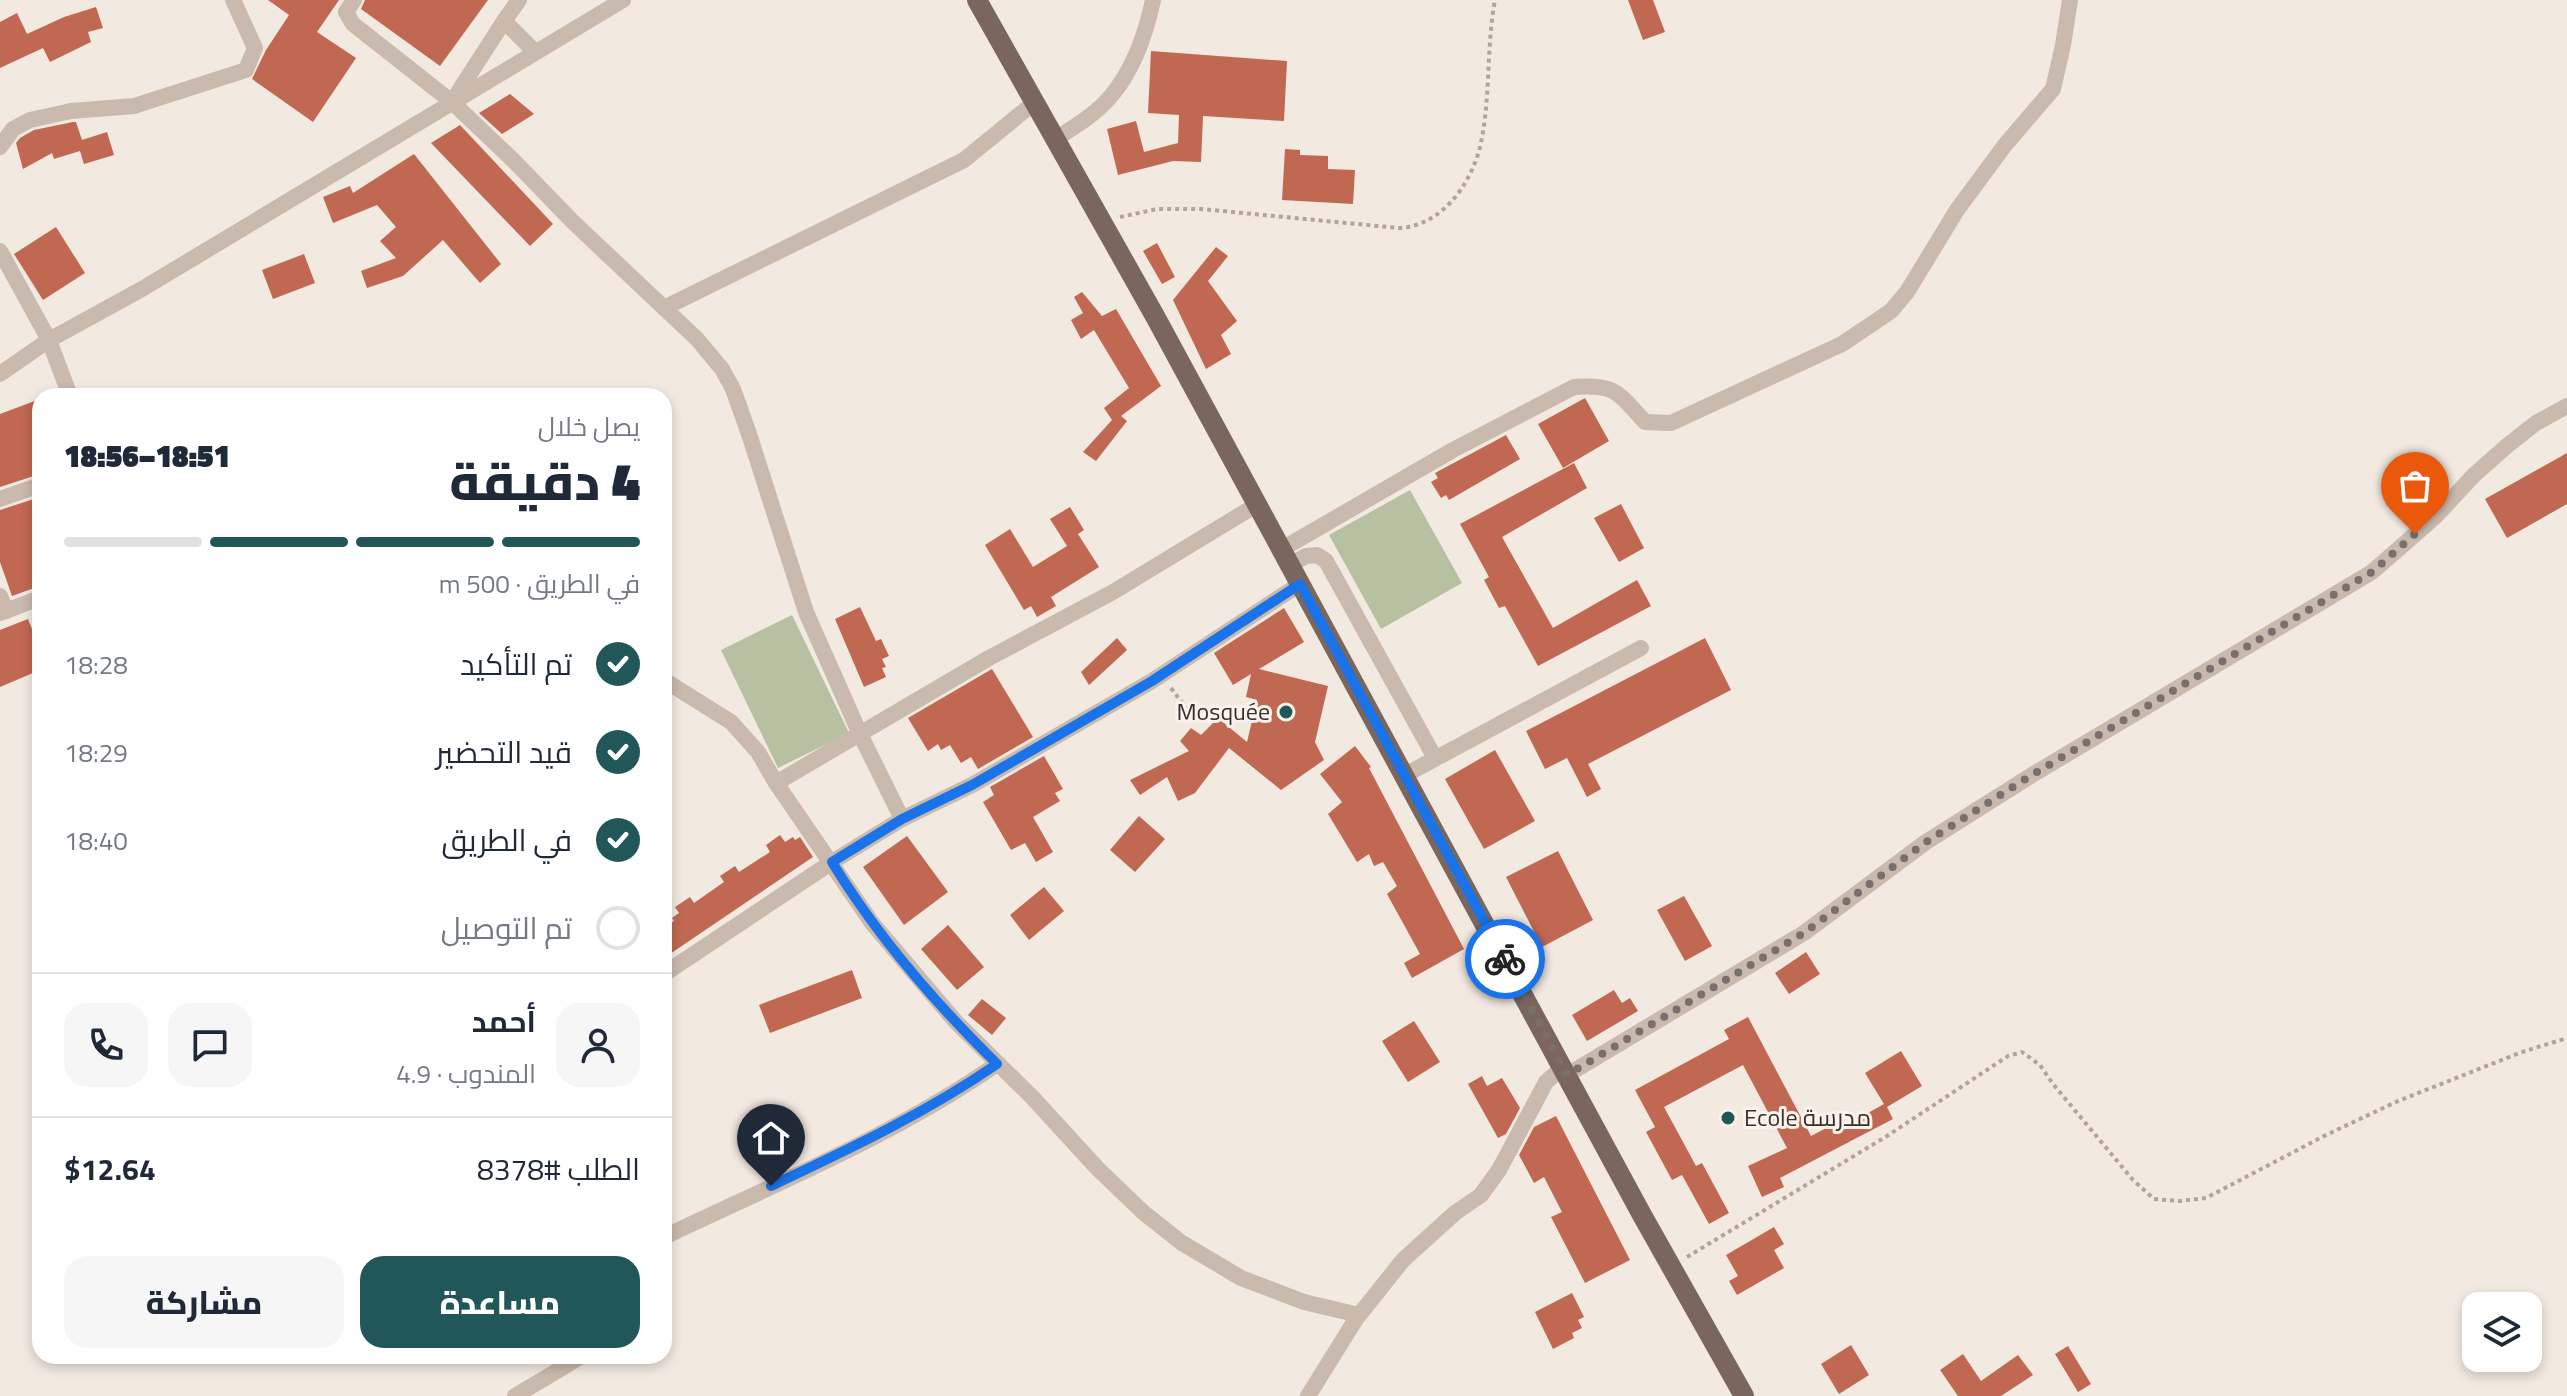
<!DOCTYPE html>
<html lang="ar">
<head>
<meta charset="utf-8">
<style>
  :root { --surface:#fff; --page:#f6f6f7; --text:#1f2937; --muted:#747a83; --line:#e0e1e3; --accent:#225759 }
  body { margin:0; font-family:"Titillium Web",Cairo,sans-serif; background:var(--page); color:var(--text); direction:rtl; height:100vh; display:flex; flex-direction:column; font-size:30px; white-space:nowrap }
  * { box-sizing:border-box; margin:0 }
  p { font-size:26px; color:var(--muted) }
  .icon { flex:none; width:44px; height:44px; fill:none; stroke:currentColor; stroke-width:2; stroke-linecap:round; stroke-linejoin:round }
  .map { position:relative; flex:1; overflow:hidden; direction:ltr }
  .side { position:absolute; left:32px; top:388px; width:640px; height:976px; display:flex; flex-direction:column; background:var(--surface); border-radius:24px; box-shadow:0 4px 12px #0003; direction:rtl }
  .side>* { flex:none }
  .fabs { position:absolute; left:2462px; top:1292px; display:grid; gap:16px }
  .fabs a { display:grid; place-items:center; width:80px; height:80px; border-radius:16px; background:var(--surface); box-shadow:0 4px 12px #0003; font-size:40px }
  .pin { position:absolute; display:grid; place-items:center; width:68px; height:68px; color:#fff; margin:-82px -34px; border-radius:50% 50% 50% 0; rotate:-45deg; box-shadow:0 0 8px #0007 }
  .pin .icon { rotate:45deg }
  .courier { position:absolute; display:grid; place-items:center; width:80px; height:80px; margin:-40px; border:6px solid #1a73e8; border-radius:50%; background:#fff; color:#222; box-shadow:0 2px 10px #0007 }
  .head em { font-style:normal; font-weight:800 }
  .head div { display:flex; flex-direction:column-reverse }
  .head { display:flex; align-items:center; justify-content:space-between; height:136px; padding:0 32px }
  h1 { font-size:52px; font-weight:800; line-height:60px }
  .bar { display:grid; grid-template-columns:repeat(4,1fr); gap:12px 8px; align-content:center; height:96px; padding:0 32px }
  .bar i { height:10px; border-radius:6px; background:var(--line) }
  .bar .active { background:var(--accent) }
  .bar p { grid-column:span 4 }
  .line { display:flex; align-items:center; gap:20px; padding:0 32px; border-top:2px solid var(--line) }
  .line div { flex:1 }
  .round { display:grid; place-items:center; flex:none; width:84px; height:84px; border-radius:24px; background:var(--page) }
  ol { padding:0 32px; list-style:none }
  li { display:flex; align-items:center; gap:24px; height:88px }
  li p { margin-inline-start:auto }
  li .icon { padding:8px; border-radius:50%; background:var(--accent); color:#fff; stroke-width:4 }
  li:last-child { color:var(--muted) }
  li i { width:44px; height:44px; border:4px solid var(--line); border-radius:50% }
  .cta { display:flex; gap:16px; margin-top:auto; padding:16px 32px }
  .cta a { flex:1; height:92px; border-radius:24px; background:var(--accent); color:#fff; font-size:32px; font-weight:800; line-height:92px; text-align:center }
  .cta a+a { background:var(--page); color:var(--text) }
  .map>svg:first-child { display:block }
  .green { fill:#b7c1a1 }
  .building { fill:#c06851 }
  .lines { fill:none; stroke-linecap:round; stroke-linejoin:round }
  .path { stroke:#b6a397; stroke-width:4; stroke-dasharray:4 4; stroke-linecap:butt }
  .street { stroke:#cab9ad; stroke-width:16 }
  .primary { stroke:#7a665d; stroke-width:20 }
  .done { stroke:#7a706b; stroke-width:8; stroke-dasharray:0 14.4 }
  .route { stroke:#1a73e8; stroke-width:10 }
  .poi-dot { fill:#225759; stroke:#faf3ed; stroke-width:3 }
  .labels { text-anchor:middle; stroke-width:6; stroke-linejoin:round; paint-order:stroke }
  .poi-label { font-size:24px; fill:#392f2b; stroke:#faf3ed; text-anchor:end }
</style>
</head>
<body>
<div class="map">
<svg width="2567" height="1396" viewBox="0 0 2567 1396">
  <rect width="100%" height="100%" fill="#f2e9e1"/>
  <g class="green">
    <path d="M1410,490L1462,583L1381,629L1329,535Z"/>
    <path d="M792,615L849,733L778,768L721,650Z"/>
  </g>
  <g class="building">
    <path d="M268,0H339L317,32L356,58L313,122L252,79L266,50L289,15Z"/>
    <path d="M365,0H488L440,66L361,9Z"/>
    <path d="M1628,0H1653L1665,32L1643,40Z"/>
    <path d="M96,7L103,28L88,32L91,42L50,62L43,48L0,68V22L17,13L27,34L64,17Z"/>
    <path d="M1151,51L1287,61L1284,121L1203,116L1201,162L1173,161L1118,175L1107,129L1136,121L1144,152L1178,143L1179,115L1148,113Z"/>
    <path d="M510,94L534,114L502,134L479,113Z"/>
    <path d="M73,122H76L82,140L107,132L114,155L84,164L80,151L54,159L52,153L23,169L16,143L20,138L34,130Z"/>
    <path d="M460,125L553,224L530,246L431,143Z"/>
    <path d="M1285,149L1300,150V155L1328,156V169L1355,170L1353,204L1282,200Z"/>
    <path d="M414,154L501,264L480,283L443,240L403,276L367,288L361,271L396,258L380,241L396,227L377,205L333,223L323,197L350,186L353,193Z"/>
    <path d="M56,227L85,273L43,300L14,254Z"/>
    <path d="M1157,243L1175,277L1162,284L1143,251Z"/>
    <path d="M1216,247L1228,256L1208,281L1237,321L1221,335L1231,354L1206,369L1173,300Z"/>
    <path d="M304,254L315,283L273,299L262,270Z"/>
    <path d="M1082,292L1102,316L1116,309L1161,386L1121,416L1127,421L1096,461L1083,452L1112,420L1104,408L1129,388L1094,330L1081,339L1071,320L1083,313L1074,297Z"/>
    <path d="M1585,398L1609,441L1563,468L1538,424Z"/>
    <path d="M40,399V474L0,487V414Z"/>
    <path d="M1506,435L1520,459L1449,500L1446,495L1441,498L1431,482L1438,478L1435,473Z"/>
    <path d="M2567,453V504L2507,538L2485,499Z"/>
    <path d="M1574,463L1587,488L1502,537L1553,628L1637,580L1651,606L1538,666L1505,606L1499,608L1484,580L1489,577L1460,524Z"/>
    <path d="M40,497V586L12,596L0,562V510Z"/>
    <path d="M1621,504L1644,548L1619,562L1594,518Z"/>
    <path d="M1070,507L1084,530L1078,534L1099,567L1051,597L1056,606L1037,617L1031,606L1024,610L985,545L1010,529L1033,567L1067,546L1050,519Z"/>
    <path d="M860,607L876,641L881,639L889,656L882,659L886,667L882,668L886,677L864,687L835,619Z"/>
    <path d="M1284,608L1304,642L1259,669L1328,686L1315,742L1324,760L1281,790L1229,748L1195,793L1178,801L1167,777L1140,795L1130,780L1189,751L1180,741L1191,728L1201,735L1218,718L1247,742L1257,700L1246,697L1251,674L1233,685L1214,653Z"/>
    <path d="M28,619L40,649V670L0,687V630Z"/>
    <path d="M1117,638L1127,650L1089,685L1081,672Z"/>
    <path d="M1705,638L1731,690L1588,764L1601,789L1587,797L1567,758L1545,769L1526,731Z"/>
    <path d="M992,669L1033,737L978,769L971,757L961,763L950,745L941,750L938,744L928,751L908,718Z"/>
    <path d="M1355,746L1371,767L1369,768L1464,949L1412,978L1404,963L1420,954L1387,894L1397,886L1383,862L1374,866L1369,854L1357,862L1328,814L1342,802L1320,774Z"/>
    <path d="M1495,750L1535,821L1484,849L1445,779Z"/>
    <path d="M1044,756L1063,789L1055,793L1060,801L1033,817L1053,852L1036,862L1025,843L1011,850L983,802L994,795L990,787Z"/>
    <path d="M1139,816L1165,839L1135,872L1110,850Z"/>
    <path d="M780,835L785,842L793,837L795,840L800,837L813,857L664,958V927L674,921L672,918L679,913L675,907L690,897L694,903L724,882L720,876L735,866L739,872L770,852L766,845Z"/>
    <path d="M907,836L948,892L904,925L863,867Z"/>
    <path d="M1558,851L1593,920L1542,947L1506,877Z"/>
    <path d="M1044,887L1064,911L1029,940L1010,915Z"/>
    <path d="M1684,896L1712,946L1685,961L1657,910Z"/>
    <path d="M948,925L984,967L957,990L921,949Z"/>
    <path d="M1806,952L1820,974L1789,994L1775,973Z"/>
    <path d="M852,970L862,998L770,1033L759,1005Z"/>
    <path d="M1614,990L1622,1003L1630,998L1638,1011L1587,1041L1572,1015Z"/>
    <path d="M982,999L1006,1018L992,1035L968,1015Z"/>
    <path d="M1748,1017L1811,1136L1832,1125L1836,1131L1884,1104L1865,1073L1901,1051L1922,1086L1887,1107L1893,1119L1780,1178L1784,1187L1762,1197L1748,1166L1787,1148L1743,1065L1664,1107L1696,1166L1702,1163L1729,1213L1709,1224L1682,1175L1672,1180L1646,1132L1655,1127L1635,1090L1729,1039L1724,1030Z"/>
    <path d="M1414,1021L1440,1062L1408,1082L1382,1041Z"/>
    <path d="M1482,1076L1487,1086L1502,1078L1520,1108L1506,1134L1498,1138L1468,1084Z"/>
    <path d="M1556,1116L1630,1260L1585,1283L1551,1217L1562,1212L1544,1177L1534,1183L1519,1155L1534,1127Z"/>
    <path d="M1774,1227L1784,1244L1774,1250L1784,1268L1737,1295L1729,1281L1738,1276L1726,1255Z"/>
    <path d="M1572,1293L1584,1317L1578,1320L1582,1328L1572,1333L1574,1338L1553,1349L1535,1312Z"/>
    <path d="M1851,1345L1869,1375L1839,1394L1821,1364Z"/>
    <path d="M2068,1346L2091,1384L2078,1392L2055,1354Z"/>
    <path d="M1963,1354L1981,1381L2018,1355L2033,1375L2001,1396H1958L1940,1370Z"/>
  </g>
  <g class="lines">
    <g class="path">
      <path d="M1120,217L1157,209H1201L1399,228C1441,226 1470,186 1480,147C1491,100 1486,48 1495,0"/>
      <path d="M1171,688L1196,721"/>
      <path d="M1687,1257L1887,1136L2008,1056L2022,1052L2040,1065L2053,1084L2133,1180L2154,1199L2179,1201L2206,1198L2324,1136L2398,1101L2522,1052L2567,1038"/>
    </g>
    <g class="street">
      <path d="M354,0L346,12L353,24L452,102L515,162L572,221L697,339L722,369L733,389L749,434L806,612L860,734L902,819L832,862L664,974"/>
      <path d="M519,0L504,21L535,52"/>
      <path d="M455,97L504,21"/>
      <path d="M1057,138C1076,126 1096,114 1111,96C1133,70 1146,33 1153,0"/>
      <path d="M0,147L13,129L30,120L71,111L134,106L246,70L255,48L233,0"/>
      <path d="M0,251L49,340L70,396"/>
      <path d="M664,308L964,160L1035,102"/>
      <path d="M0,374L49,340L142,289L623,0"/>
      <path d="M0,499L40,485"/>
      <path d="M1282,549L1453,450L1574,387C1617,384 1618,393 1645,422L1671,423L1842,344L1891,311L1907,292L1957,210L2005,145L2053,89L2063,45L2070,0"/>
      <path d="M1290,565L1306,556L1317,555L1326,561L1435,758"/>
      <path d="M0,596L6,611"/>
      <path d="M0,613L40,598"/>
      <path d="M664,680L731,722L758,752L776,783L989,658L1113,592L1258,504"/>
      <path d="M1405,775L1641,648"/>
      <path d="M776,783L872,923L955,1021L1032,1097L1098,1169L1144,1213L1182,1243L1241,1278L1304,1302L1359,1315"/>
      <path d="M902,819L972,785L1152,681L1300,584"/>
      <path d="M1567,1075L1804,933L1926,842L2032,775L2372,572L2435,517L2474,475L2508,445L2536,423L2567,406"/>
      <path d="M664,1237C777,1183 895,1135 997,1064"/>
      <path d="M515,1396L582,1356"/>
      <path d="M1308,1396L1356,1319L1403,1260L1455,1213L1481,1195L1499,1170L1546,1082L1563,1067"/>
    </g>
    <path class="primary" d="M977,0L1156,318L1642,1215L1744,1396"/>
  </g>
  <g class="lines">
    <path class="done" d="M1505,959L1567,1075L1804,933L1926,842L2032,775L2372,572L2415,534"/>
    <path class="route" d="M771,1186C849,1149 926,1113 997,1064C935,1003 877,936 832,862L902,819L972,785L1152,681L1300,584L1505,959"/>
  </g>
  <g class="poi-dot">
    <circle cx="1286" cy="712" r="8"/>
    <circle cx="1728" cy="1118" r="8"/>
  </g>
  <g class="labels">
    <g class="poi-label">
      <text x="1270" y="720">Mosquée</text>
      <text x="1744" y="1126" text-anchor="start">Ecole مدرسة</text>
    </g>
  </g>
</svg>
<div class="fabs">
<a><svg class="icon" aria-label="layers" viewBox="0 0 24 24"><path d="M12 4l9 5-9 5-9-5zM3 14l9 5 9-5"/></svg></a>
</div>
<div class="pin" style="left:2415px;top:534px;background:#ea580c"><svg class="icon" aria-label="bag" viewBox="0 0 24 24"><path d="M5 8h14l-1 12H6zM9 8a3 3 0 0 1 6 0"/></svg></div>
<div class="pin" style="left:771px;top:1186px;background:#1f2937"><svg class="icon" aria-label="home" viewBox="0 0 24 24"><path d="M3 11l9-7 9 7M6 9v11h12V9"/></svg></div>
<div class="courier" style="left:1505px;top:959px"><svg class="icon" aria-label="bike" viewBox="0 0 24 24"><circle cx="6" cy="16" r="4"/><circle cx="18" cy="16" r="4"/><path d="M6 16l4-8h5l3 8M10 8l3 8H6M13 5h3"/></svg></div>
<section class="side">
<div class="head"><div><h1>4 دقيقة</h1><p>يصل خلال</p></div><em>18:51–18:56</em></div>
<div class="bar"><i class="active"></i><i class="active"></i><i class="active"></i><i></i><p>في الطريق · 500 m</p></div>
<ol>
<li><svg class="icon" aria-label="check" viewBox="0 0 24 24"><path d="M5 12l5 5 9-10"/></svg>تم التأكيد<p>18:28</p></li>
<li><svg class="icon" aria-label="check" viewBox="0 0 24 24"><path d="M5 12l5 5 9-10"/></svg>قيد التحضير<p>18:29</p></li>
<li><svg class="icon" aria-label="check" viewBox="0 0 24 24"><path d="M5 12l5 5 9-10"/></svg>في الطريق<p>18:40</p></li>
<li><i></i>تم التوصيل</li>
</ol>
<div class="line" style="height:144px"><a class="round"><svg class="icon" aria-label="person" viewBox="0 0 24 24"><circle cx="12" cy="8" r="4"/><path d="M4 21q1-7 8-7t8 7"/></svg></a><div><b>أحمد</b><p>المندوب · 4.9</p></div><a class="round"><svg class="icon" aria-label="chat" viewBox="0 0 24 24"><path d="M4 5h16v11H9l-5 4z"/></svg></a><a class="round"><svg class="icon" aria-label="phone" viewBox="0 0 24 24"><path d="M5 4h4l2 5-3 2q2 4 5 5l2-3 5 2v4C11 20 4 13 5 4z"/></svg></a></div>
<div class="line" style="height:104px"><div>الطلب #8378</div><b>$12.64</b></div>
<div class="cta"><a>مساعدة</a><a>مشاركة</a></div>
</section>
</div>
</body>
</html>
